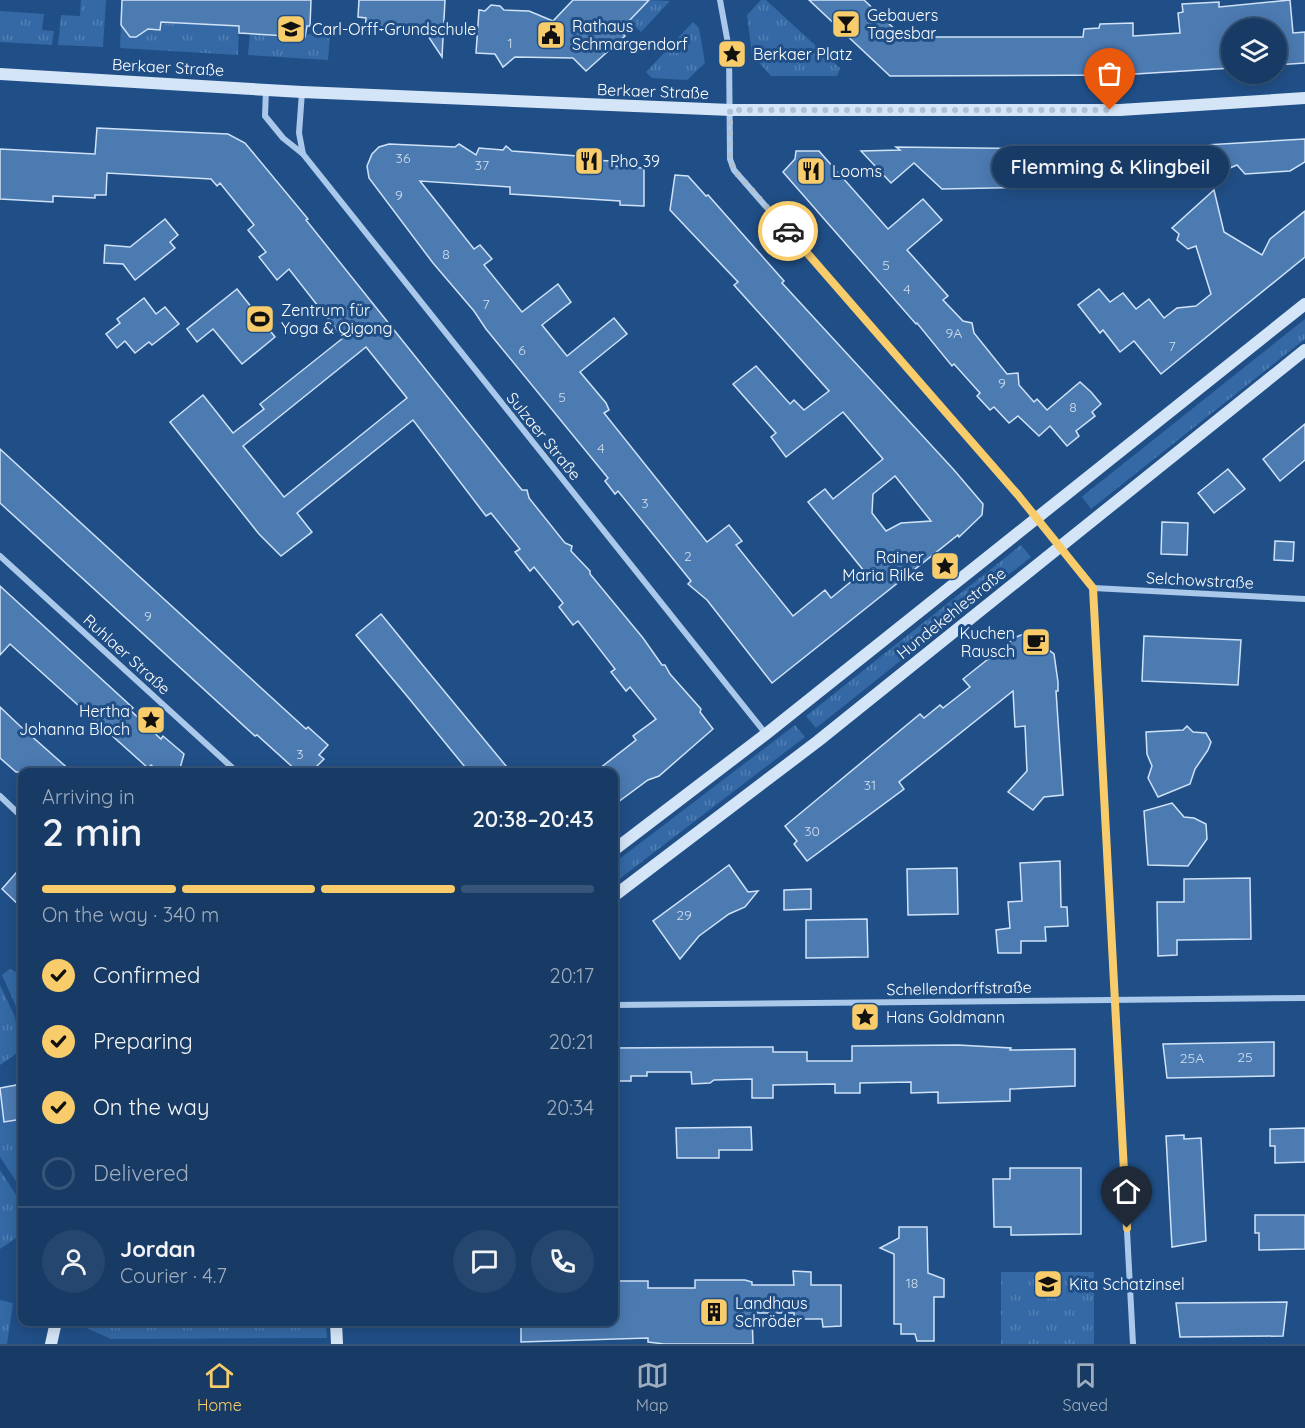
<!DOCTYPE html>
<html lang="en">
<head>
<meta charset="utf-8">
<style>
  :root { --surface:#183b65; --page:#25466e; --text:#f1f3f6; --muted:#9fadbf; --line:#365579; --accent:#f8cc6a }
  body { margin:0; font-family:Quicksand,sans-serif; background:var(--page); color:var(--text); height:100vh; display:flex; flex-direction:column; font-size:22px; white-space:nowrap }
  * { box-sizing:border-box; margin:0 }
  p { font-size:20px; color:var(--muted) }
  .icon { flex:none; width:33px; height:33px; fill:none; stroke:currentColor; stroke-width:2; stroke-linecap:round; stroke-linejoin:round }
  .map { position:relative; flex:1; overflow:hidden }
  .drawer { position:absolute; left:18px; top:768px; width:600px; height:558px; display:flex; flex-direction:column; background:var(--surface); border-radius:12px; box-shadow:0 3px 15px #0003,0 0 0 2px var(--line) }
  .drawer>* { flex:none }
  .fabs { position:absolute; left:1221px; top:18px; display:grid; gap:12px }
  .fabs a { display:grid; place-items:center; width:66px; height:66px; border-radius:50%; background:var(--surface); box-shadow:0 3px 15px #0003,0 0 0 2px var(--line); font-size:30px }
  .pin { position:absolute; display:grid; place-items:center; width:51px; height:51px; color:#fff; margin:-62px -26px; border-radius:50% 50% 50% 0; rotate:-45deg; box-shadow:0 0 6px #0007 }
  .pin .icon { rotate:45deg }
  .courier { position:absolute; display:grid; place-items:center; width:60px; height:60px; margin:-30px; border:4px solid #f8cc6a; border-radius:50%; background:#fff; color:#222; box-shadow:0 2px 8px #0007 }
  .bubble { position:absolute; height:42px; border-radius:21px; background:var(--surface); box-shadow:0 3px 15px #0003,0 0 0 2px var(--line); font-size:20px; font-weight:600; line-height:42px; text-align:center }
  .summary em { font-style:normal; font-weight:600 }
  .summary div { display:flex; flex-direction:column-reverse }
  .summary { display:flex; align-items:center; justify-content:space-between; height:102px; padding:0 24px }
  h1 { font-size:39px; font-weight:600; line-height:45px }
  .bar { display:grid; grid-template-columns:repeat(4,1fr); gap:9px 6px; align-content:center; height:72px; padding:0 24px }
  .bar i { height:8px; border-radius:4px; background:var(--line) }
  .bar .active { background:var(--accent) }
  .bar p { grid-column:span 4 }
  .line { display:flex; align-items:center; gap:15px; padding:0 24px; border-top:2px solid var(--line) }
  .line div { flex:1 }
  .round { display:grid; place-items:center; flex:none; width:63px; height:63px; border-radius:32px; background:var(--page) }
  ol { padding:0 24px; list-style:none }
  li { display:flex; align-items:center; gap:18px; height:66px }
  li p { margin-inline-start:auto }
  li .icon { padding:6px; border-radius:50%; background:var(--accent); color:#111; stroke-width:4 }
  li:last-child { color:var(--muted) }
  li i { width:33px; height:33px; border:3px solid var(--line); border-radius:50% }
  .tab-bar { display:flex; justify-content:space-around; align-items:center; height:84px; border-top:2px solid var(--line); background:var(--surface); font-size:16px; color:var(--muted) }
  .tab-bar a { display:grid; justify-items:center; gap:3px }
  .tab-bar .active { color:var(--accent) }
  .map>svg:first-child { display:block }
  .grass { fill:url(#grass-tufts) }
  .building { fill:#4c7bb2; stroke:#cfe2f8; stroke-width:1.5; fill-rule:evenodd }
  .lines { fill:none; stroke-linecap:round; stroke-linejoin:round }
  .street { stroke:#aac8ea; stroke-width:6 }
  .secondary { stroke:#d5e5f8; stroke-width:12 }
  .done { stroke:#b1c1d5; stroke-width:6; stroke-dasharray:0 10.8 }
  .route { stroke:#f8cc6a; stroke-width:8 }
  .labels { text-anchor:middle; stroke-width:6; stroke-linejoin:round; paint-order:stroke }
  .number-label { font-size:14px; fill:#d2deec }
  .poi-label { font-size:16px; fill:#fff; stroke:#204f87; text-anchor:start }
  .street-label { font-size:16px; fill:#fff; stroke:#204f87 }
</style>
</head>
<body>
<div class="map">
<svg width="1305" height="1344" viewBox="0 0 1305 1344">
  <defs>
    <pattern id="grass-tufts" width="24" height="20" patternUnits="userSpaceOnUse" patternTransform="scale(1.5)"><rect width="24" height="20" fill="#3469a5"/><path d="M3 7l-1-3M5 7V3M7 7l1-3M15 17l-1-3M17 17v-4M19 17l1-3" fill="none" stroke="#5280b2"/></pattern>
  </defs>
  <rect width="100%" height="100%" fill="#204f87"/>
  <g class="grass">
    <path d="M81,0H106L103,47L58,45L61,15L80,16Z"/>
    <path d="M647,0L670,1L641,32L629,21Z"/>
    <path d="M761,0H766L840,68L837,76H771L752,55L747,15Z"/>
    <path d="M0,11L44,14L42,30L54,31L52,45L0,42Z"/>
    <path d="M161,22L239,26L238,55L120,48L121,25L130,37H136L143,29L160,30Z"/>
    <path d="M693,22L699,28L705,63L687,80L652,78L646,72Z"/>
    <path d="M250,33L330,35L328,60L248,55Z"/>
    <path d="M1305,319V339L1091,509L1082,497L1084,495Z"/>
    <path d="M1021,545L1031,557L816,728L806,716Z"/>
    <path d="M795,725L805,737L614,883V863Z"/>
    <path d="M10,969L22,975V1020L2,975Z"/>
    <path d="M0,985L15,1017L20,1051L0,1065Z"/>
    <path d="M0,1093L5,1121L22,1119V1190L0,1157Z"/>
    <path d="M0,1170L22,1204V1234L0,1249Z"/>
    <rect x="1001" y="1272" width="93" height="72"/>
    <path d="M0,1300L13,1303L7,1344H0Z"/>
    <path d="M73,1322H326L327,1338L111,1339Z"/>
  </g>
  <g class="building">
    <path d="M122,0H311L310,26H307L305,37L239,33V26L161,22L160,30L148,29L136,37H130L121,25Z"/>
    <path d="M359,0H445L442,57L426,33L365,30L366,18L358,17Z"/>
    <path d="M573,0H649L629,21L633,25L623,34L625,36L586,71L573,58L515,57L503,67L495,54L476,53L479,10L485,11L491,5L500,6L504,10L529,11L553,21Z"/>
    <path d="M809,0H864L903,37H1083L1084,29L1099,28L1100,24L1133,23V36L1180,33L1178,13L1183,12L1182,4L1219,2V7L1290,0L1293,33L1305,32V63L1276,65V28H1232V68L1119,75L890,76Z"/>
    <path d="M97,128L228,134L245,143L308,219L306,220L522,490H527L529,498L565,543L572,546L571,551L590,571V574L643,638L662,665H665L670,674L701,709L700,712L713,729L659,776L648,780L614,805V772H595L636,740L633,736L656,719L630,687L626,691L611,672L615,669L578,621L573,625L559,607L563,603L534,567L530,571L515,552L520,549L491,513L486,516L413,420L297,513L312,532L281,556L259,534L170,422L203,395L233,433L264,409L260,404L343,338L289,269L277,280L259,257L266,252L248,230L254,225L220,183L217,186L211,179L107,173L106,195H95V198L53,196V202L0,199V149L95,154ZM366,347L407,398L284,497L243,446Z"/>
    <path d="M1305,139V162L1290,171L1245,174L1237,165L1211,176L1213,184L942,189L914,163L891,183L861,151L900,150L896,147L1123,150Z"/>
    <path d="M389,144L455,147L459,144L476,155L479,148L503,150L506,146L512,151L591,157V160L611,161V166L644,168V206L620,205V201L510,194V187L420,181L474,249L480,245L492,259L484,265L522,312L558,284L571,302L542,325L567,356L614,318L627,334L580,372L606,403L609,410L604,413L707,542L729,525L742,541L736,545L793,616L825,590L831,598L864,571L808,502L825,489L833,499L883,459L843,412L786,457L771,437L776,433L733,384L756,366L790,404L794,400L804,410L829,391L734,285L738,282L670,210L675,175L688,176L706,196L708,195L784,281L782,283L954,470L983,504L982,515L959,537L958,535L772,683L707,600L688,584L691,581L618,491L615,494L605,481L608,478L486,329L474,311L433,263L369,178L367,166L372,154L379,147ZM895,476L931,521L901,523L886,531L872,513L873,494Z"/>
    <path d="M796,151H819L888,229L923,199L942,220L907,250L948,296L943,300L963,321L972,323L974,333L1007,374L1018,373L1019,385L1034,402L1037,399L1047,410L1080,382L1091,392L1101,404L1092,412L1095,416L1076,431L1079,436L1067,446L1050,426L1039,436L1018,416L1009,423L994,407L990,410L977,396L980,393L954,364L952,366L917,323L916,324L783,172L795,159Z"/>
    <path d="M1214,190L1224,232L1262,255L1270,239L1305,211V257L1161,374L1134,341L1120,352L1103,330L1100,333L1078,305L1099,289L1110,302L1123,293L1136,309L1149,299L1164,318L1177,308L1196,306L1211,294L1196,246L1188,249L1177,240L1179,234L1172,228Z"/>
    <path d="M165,219L178,235L170,242L175,248L135,280L123,264L104,263L105,245L130,247Z"/>
    <path d="M237,289L275,337L242,364L213,329L197,342L187,329Z"/>
    <path d="M144,298L156,314L165,307L179,324L152,345L149,342L135,353L125,341L117,348L106,334L120,323L117,319Z"/>
    <path d="M1305,424V460L1280,481L1263,459Z"/>
    <path d="M0,449L306,729L308,727L328,745L319,755L324,759L311,772H298L257,735L255,736L0,503Z"/>
    <path d="M1228,469L1245,489L1214,513L1198,493Z"/>
    <path d="M1162,522L1188,523L1187,555L1161,554Z"/>
    <path d="M1275,541L1294,542L1293,561L1274,560Z"/>
    <path d="M0,586L133,708L130,710L161,739L163,736L184,754L179,772H159L151,765L148,768L10,644L0,655Z"/>
    <path d="M381,614L416,657L511,772H469L407,696L356,635Z"/>
    <path d="M1033,630L1046,635L1049,650L1054,654L1058,682V691H1056L1063,795L1044,797L1033,810L1008,792L1027,771L1025,726L1015,727L1013,691L899,782L904,789L807,861L794,844L797,841L785,826L920,714L924,718L940,705L943,708L970,687L963,679L1016,637Z"/>
    <path d="M1144,636L1241,640L1238,685L1142,681Z"/>
    <path d="M0,707L19,725L72,772H16L0,758Z"/>
    <path d="M1187,726L1193,732L1206,733L1211,742L1208,750L1195,769L1190,784L1158,797L1148,778L1152,766L1147,754L1146,732L1183,730Z"/>
    <path d="M1172,803L1184,817L1194,818L1206,824L1207,839L1188,866L1148,865L1144,811Z"/>
    <path d="M1060,861L1061,907H1067L1068,926L1045,927L1046,941H1021V953H998L996,930L1010,928L1008,902L1022,901L1020,863Z"/>
    <path d="M729,865L748,892L758,891L745,907L729,914L699,936L680,959L653,921Z"/>
    <path d="M22,866V908L2,889Z"/>
    <path d="M957,868L958,914L908,915L907,869Z"/>
    <path d="M1250,878L1251,939L1177,940V955L1158,956L1157,902H1184V879Z"/>
    <path d="M811,889V909L784,910V890Z"/>
    <path d="M867,919L868,957L806,958V920Z"/>
    <path d="M1274,1042V1076L1167,1078L1163,1044Z"/>
    <path d="M958,1045L1011,1048L1010,1050L1075,1049V1086L1010,1089V1101L938,1103V1092L911,1093V1082L860,1083V1093H835V1084L773,1085V1098H752V1079L714,1080L710,1083L692,1084L691,1072H647V1076H631V1081H614V1048L773,1047V1052H807V1061H852V1046Z"/>
    <path d="M22,1084V1119L4,1122L0,1088Z"/>
    <path d="M751,1127L752,1150H719V1158H677L676,1128Z"/>
    <path d="M1305,1128V1162L1275,1163V1146H1270V1129Z"/>
    <path d="M1184,1135V1139L1201,1138L1206,1241L1172,1247L1166,1136Z"/>
    <path d="M1010,1168H1081V1234L1011,1235V1227H994L993,1179H1010Z"/>
    <path d="M1255,1215H1305V1249L1259,1250V1233H1255Z"/>
    <path d="M899,1227H927L928,1273L944,1279V1297H934V1341H917L915,1334H901V1324H894V1254L880,1248L899,1238Z"/>
    <path d="M793,1271L811,1272V1285H841V1326L823,1327L822,1319H794V1313H752L753,1344H664L648,1342V1338L521,1342V1322H614V1281H648V1288H695V1280H745L752,1282V1285H794Z"/>
    <path d="M1287,1302L1283,1336L1180,1337L1176,1303Z"/>
  </g>
  <g class="lines">
    <g class="street">
      <path d="M720,0L729,49L730,159L734,170L1018,495L1093,588L1133,1344"/>
      <path d="M266,90L265,116L283,138L303,154L299,133L302,92"/>
      <path d="M303,154L766,734"/>
      <path d="M0,556L237,772"/>
      <path d="M1093,588L1305,599"/>
      <path d="M0,796L22,817"/>
      <path d="M614,1005L1305,998"/>
    </g>
    <g class="secondary">
      <path d="M0,74L302,92L731,110H1120L1305,98"/>
      <path d="M614,850L766,734L1305,304"/>
      <path d="M614,896L818,741L1305,350"/>
      <path d="M336,1322L337,1344"/>
      <path d="M51,1344L56,1322"/>
    </g>
  </g>
  <g class="lines">
    <path class="done" d="M788,231L734,170L730,159V110H1110"/>
    <path class="route" d="M788,231L1018,495L1093,588L1127,1228"/>
  </g>
  <defs>
    <g id="bar-square" transform="scale(1.5)"><rect x="-9" y="-9" width="18" height="18" rx="4" fill="#f8cc6a" stroke="#204f87"/><path d="M-6-5H6L.8 .8V4.5H3.5V6h-7V4.5H-.8V.8Z" fill="#111"/></g>
    <g id="school-square" transform="scale(1.5)"><rect x="-9" y="-9" width="18" height="18" rx="4" fill="#f8cc6a" stroke="#204f87"/><path d="M0-5L7-2L0 1L-7-2ZM-4 1L0 2.5L4 1V4Q0 6-4 4Z" fill="#111"/></g>
    <g id="civic-square" transform="scale(1.5)"><rect x="-9" y="-9" width="18" height="18" rx="4" fill="#f8cc6a" stroke="#204f87"/><path d="M-.6-6.5H3V-4.5H.6V-3L4-1V1h2V6H-6V1h2V-1L-.6-3ZM-1.2 2.5V6h2.4V2.5Z" fill="#111"/></g>
    <g id="sight-square" transform="scale(1.5)"><rect x="-9" y="-9" width="18" height="18" rx="4" fill="#f8cc6a" stroke="#204f87"/><path d="M0-6L1.8-2.2L6-1.7L2.9 1.2L3.7 5.4L0 3.3L-3.7 5.4L-2.9 1.2L-6-1.7L-1.8-2.2Z" fill="#111"/></g>
    <g id="restaurant-square" transform="scale(1.5)"><rect x="-9" y="-9" width="18" height="18" rx="4" fill="#f8cc6a" stroke="#204f87"/><path d="M-5-6h1v4h1v-4h1v4h1v-4h1v5L-1.5 .5V6h-2V.5L-5-1ZM5-6V6H3V1.5H1.5Q1.5-4 5-6Z" fill="#111"/></g>
    <g id="stadium-square" transform="scale(1.5)"><rect x="-9" y="-9" width="18" height="18" rx="4" fill="#f8cc6a" stroke="#204f87"/><path d="M0-5a6.5 5 0 1 0 0 10a6.5 5 0 1 0 0-10ZM-3.5-1.8h7v3.6h-7Z" fill="#111"/></g>
    <g id="cafe-square" transform="scale(1.5)"><rect x="-9" y="-9" width="18" height="18" rx="4" fill="#f8cc6a" stroke="#204f87"/><path d="M-5.5-4.5H6V0H3Q3 3.5 0 3.5H-2.5Q-5.5 3.5-5.5 0ZM3-3.2v2h1.7v-2ZM-6 4.5H4V6H-6Z" fill="#111"/></g>
    <g id="building-square" transform="scale(1.5)"><rect x="-9" y="-9" width="18" height="18" rx="4" fill="#f8cc6a" stroke="#204f87"/><path d="M-4-6H4V6H1V3H-1V6H-4ZM-2.5-4.3h1.7v1.8h-1.7ZM.8-4.3h1.7v1.8H.8ZM-2.5-1h1.7V.8h-1.7ZM.8-1h1.7V.8H.8Z" fill="#111"/></g>
  </defs>
  <g fill-rule="evenodd">
    <use href="#bar-square" x="846" y="24"/>
    <use href="#school-square" x="291" y="29"/>
    <use href="#civic-square" x="551" y="35"/>
    <use href="#sight-square" x="732" y="54"/>
    <use href="#restaurant-square" x="589" y="161"/>
    <use href="#restaurant-square" x="811" y="171"/>
    <use href="#stadium-square" x="260" y="319"/>
    <use href="#sight-square" x="945" y="566"/>
    <use href="#cafe-square" x="1036" y="642"/>
    <use href="#sight-square" x="151" y="720"/>
    <use href="#sight-square" x="865" y="1017"/>
    <use href="#school-square" x="1048" y="1284"/>
    <use href="#building-square" x="714" y="1312"/>
  </g>
  <g class="labels">
    <g class="number-label">
      <text x="510" y="48">1</text>
      <text x="403" y="163">36</text>
      <text x="482" y="170">37</text>
      <text x="399" y="200">9</text>
      <text x="446" y="259">8</text>
      <text x="886" y="270">5</text>
      <text x="907" y="294">4</text>
      <text x="486" y="309">7</text>
      <text x="954" y="338">9A</text>
      <text x="1172" y="351">7</text>
      <text x="522" y="355">6</text>
      <text x="1002" y="388">9</text>
      <text x="562" y="402">5</text>
      <text x="1073" y="412">8</text>
      <text x="601" y="453">4</text>
      <text x="645" y="508">3</text>
      <text x="688" y="561">2</text>
      <text x="148" y="621">9</text>
      <text x="300" y="759">3</text>
      <text x="870" y="790">31</text>
      <text x="812" y="836">30</text>
      <text x="684" y="920">29</text>
      <text x="1245" y="1062">25</text>
      <text x="1192" y="1063">25A</text>
      <text x="912" y="1288">18</text>
    </g>
    <g class="poi-label">
      <text x="867" y="21">Gebauers<tspan x="867" dy="18">Tagesbar</tspan></text>
      <text x="572" y="32">Rathaus<tspan x="572" dy="18">Schmargendorf</tspan></text>
      <text x="312" y="35">Carl-Orff-Grundschule</text>
      <text x="753" y="60">Berkaer Platz</text>
      <text x="610" y="167">Pho 39</text>
      <text x="832" y="177">Looms</text>
      <text x="281" y="316">Zentrum für<tspan x="281" dy="18">Yoga &amp; Qigong</tspan></text>
      <text x="924" y="563" text-anchor="end">Rainer<tspan x="924" dy="18">Maria Rilke</tspan></text>
      <text x="1015" y="639" text-anchor="end">Kuchen<tspan x="1015" dy="18">Rausch</tspan></text>
      <text x="130" y="717" text-anchor="end">Hertha<tspan x="130" dy="18">Johanna Bloch</tspan></text>
      <text x="886" y="1023">Hans Goldmann</text>
      <text x="1069" y="1290">Kita Schatzinsel</text>
      <text x="735" y="1309">Landhaus<tspan x="735" dy="18">Schröder</tspan></text>
    </g>
    <g class="street-label">
      <text transform="translate(168 67) rotate(3)" y="6">Berkaer Straße</text>
      <text transform="translate(653 91) rotate(2)" y="6">Berkaer Straße</text>
      <text transform="translate(544 436) rotate(51)" y="6">Sulzaer Straße</text>
      <text transform="translate(1200 580) rotate(3)" y="6">Selchowstraße</text>
      <text transform="translate(951 613) rotate(-39)" y="6">Hundekehlestraße</text>
      <text transform="translate(127 654) rotate(42)" y="6">Ruhlaer Straße</text>
      <text transform="translate(959 988) rotate(-1)" y="6">Schellendorffstraße</text>
    </g>
  </g>
</svg>
<div class="fabs">
<a><svg class="icon" aria-label="layers" viewBox="0 0 24 24"><path d="M12 4l9 5-9 5-9-5zM3 14l9 5 9-5"/></svg></a>
</div>
<div class="pin" style="left:1110px;top:110px;background:#ea580c"><svg class="icon" aria-label="bag" viewBox="0 0 24 24"><path d="M5 8h14l-1 12H6zM9 8a3 3 0 0 1 6 0"/></svg></div>
<div class="pin" style="left:1127px;top:1228px;background:#1f2937"><svg class="icon" aria-label="home" viewBox="0 0 24 24"><path d="M3 11l9-7 9 7M6 9v11h12V9"/></svg></div>
<div class="courier" style="left:788px;top:231px"><svg class="icon" aria-label="car" viewBox="0 0 24 24"><path d="M5 17H2v-5l4-1 3-4h7l3 4 3 1v5h-3M9 17h6M6 11h13"/><circle cx="7" cy="17" r="2"/><circle cx="17" cy="17" r="2"/></svg></div>
<div class="bubble" style="left:992px;top:146px;width:237px">Flemming &amp; Klingbeil</div>
<section class="drawer">
<div class="summary"><div><h1>2 min</h1><p>Arriving in</p></div><em>20:38–20:43</em></div>
<div class="bar"><i class="active"></i><i class="active"></i><i class="active"></i><i></i><p>On the way · 340 m</p></div>
<ol>
<li><svg class="icon" aria-label="check" viewBox="0 0 24 24"><path d="M5 12l5 5 9-10"/></svg>Confirmed<p>20:17</p></li>
<li><svg class="icon" aria-label="check" viewBox="0 0 24 24"><path d="M5 12l5 5 9-10"/></svg>Preparing<p>20:21</p></li>
<li><svg class="icon" aria-label="check" viewBox="0 0 24 24"><path d="M5 12l5 5 9-10"/></svg>On the way<p>20:34</p></li>
<li><i></i>Delivered</li>
</ol>
<div class="line" style="height:108px"><a class="round"><svg class="icon" aria-label="person" viewBox="0 0 24 24"><circle cx="12" cy="8" r="4"/><path d="M4 21q1-7 8-7t8 7"/></svg></a><div><b>Jordan</b><p>Courier · 4.7</p></div><a class="round"><svg class="icon" aria-label="chat" viewBox="0 0 24 24"><path d="M4 5h16v11H9l-5 4z"/></svg></a><a class="round"><svg class="icon" aria-label="phone" viewBox="0 0 24 24"><path d="M5 4h4l2 5-3 2q2 4 5 5l2-3 5 2v4C11 20 4 13 5 4z"/></svg></a></div>
</section>
</div>
<nav class="tab-bar">
<a class="active"><svg class="icon" aria-label="home" viewBox="0 0 24 24"><path d="M3 11l9-7 9 7M6 9v11h12V9"/></svg>Home</a>
<a><svg class="icon" aria-label="map" viewBox="0 0 24 24"><path d="M3 6l6-2 6 2 6-2v14l-6 2-6-2-6 2zM9 4v14M15 6v14"/></svg>Map</a>
<a><svg class="icon" aria-label="saved" viewBox="0 0 24 24"><path d="M7 4h10v16l-5-4-5 4z"/></svg>Saved</a>
</nav>
</body>
</html>
